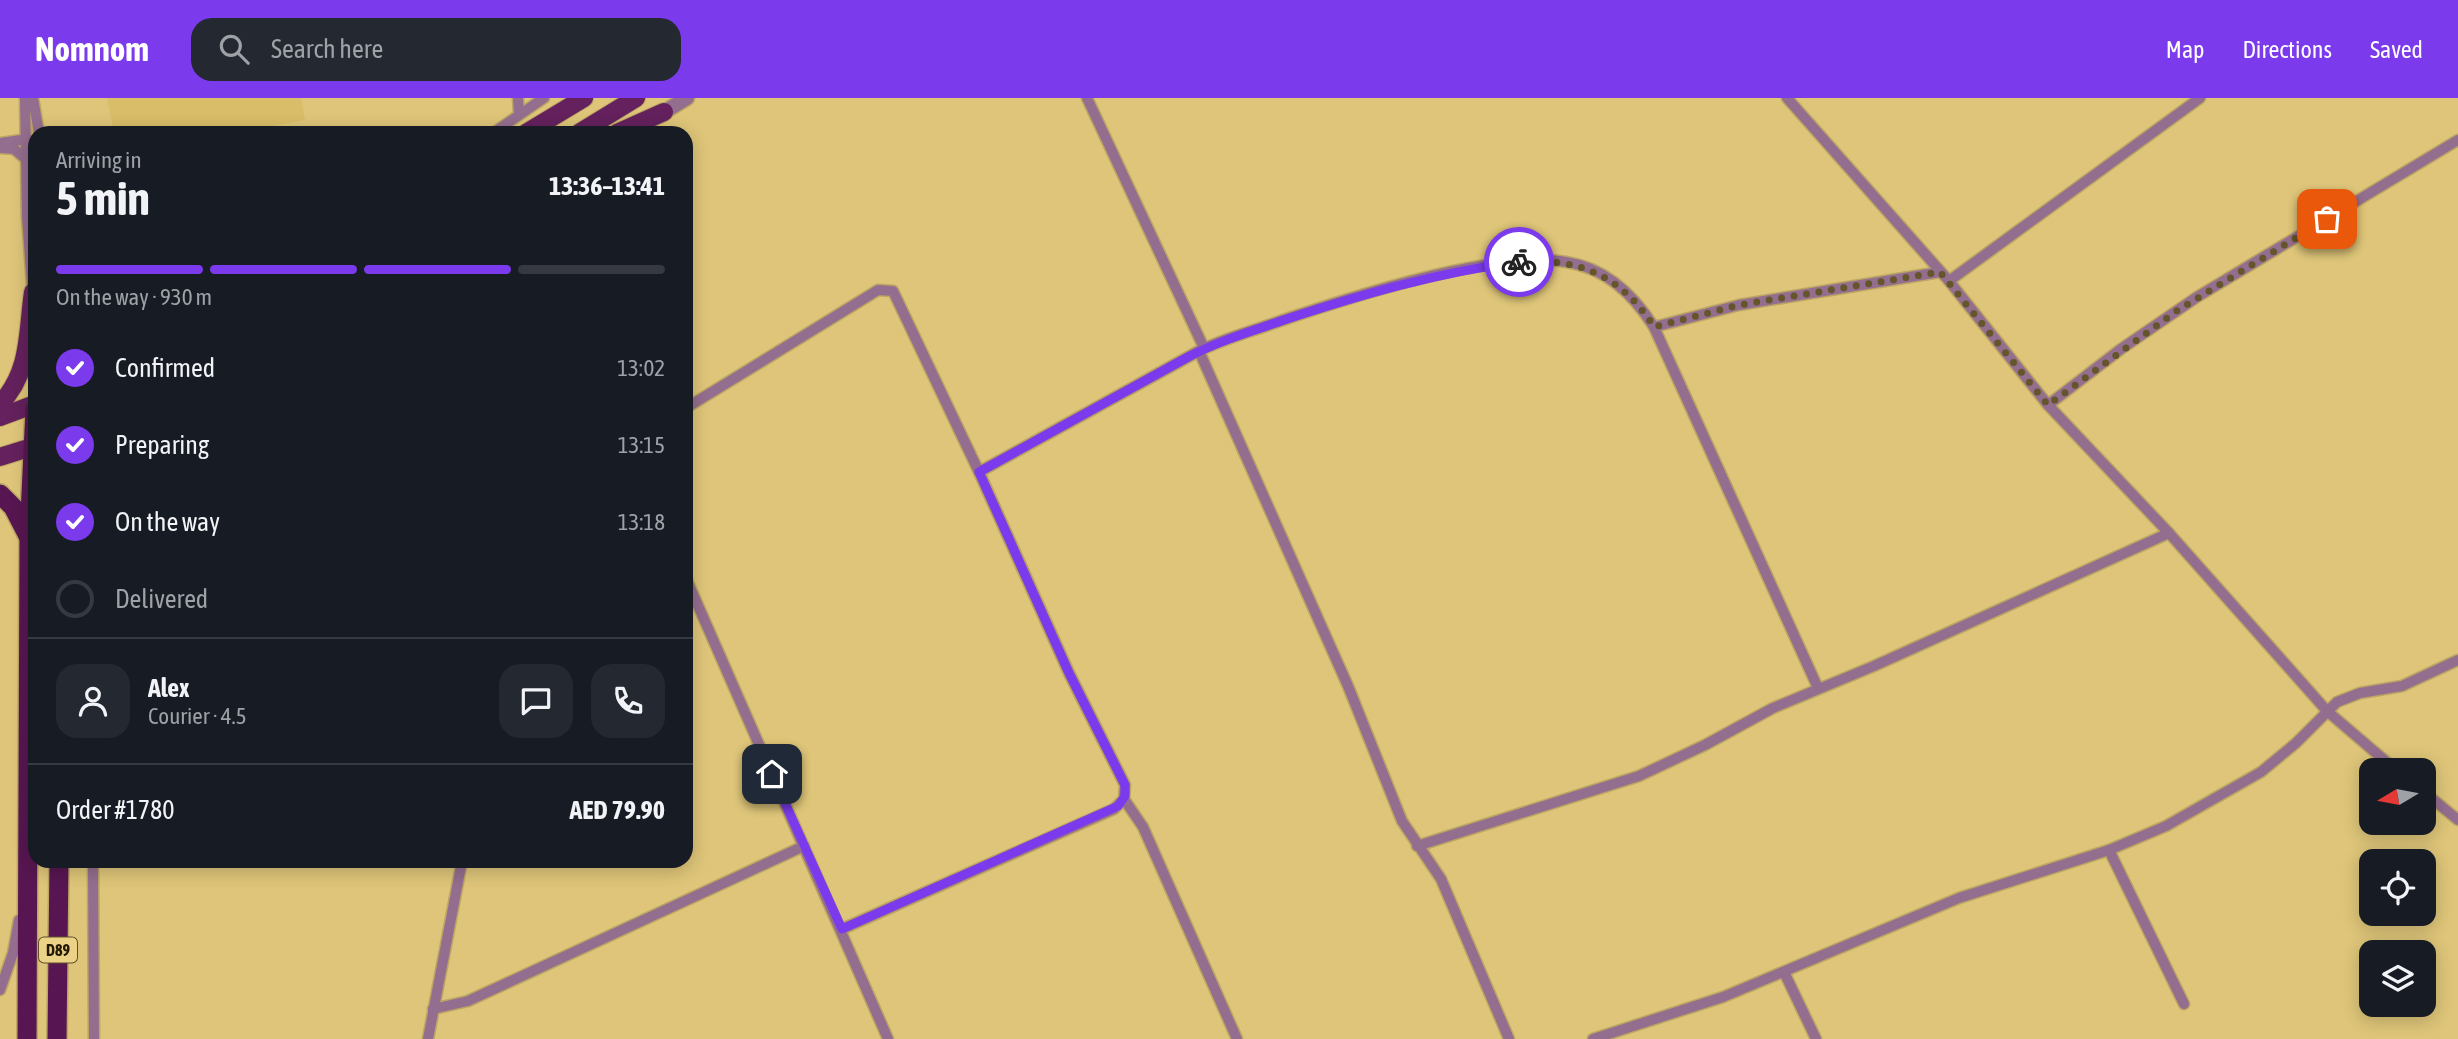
<!DOCTYPE html>
<html lang="en">
<head>
<meta charset="utf-8">
<style>
  :root { --surface:#171b24; --page:#242831; --text:#f1f3f6; --muted:#9ea1a6; --line:#363941; --accent:#7c3aed }
  body { margin:0; font-family:"Asap Condensed",sans-serif; background:var(--page); color:var(--text); height:100vh; display:flex; flex-direction:column; font-size:26px; white-space:nowrap }
  * { box-sizing:border-box; margin:0 }
  p { font-size:23px; color:var(--muted) }
  .icon { flex:none; width:38px; height:38px; fill:none; stroke:currentColor; stroke-width:2; stroke-linecap:round; stroke-linejoin:round }
  .map { position:relative; flex:1; overflow:hidden }
  .panel { position:absolute; left:28px; top:28px; width:665px; height:742px; display:flex; flex-direction:column; background:var(--surface); border-radius:21px; box-shadow:0 4px 18px #0003 }
  .panel>* { flex:none }
  .needle { width:46px; rotate:260deg }
  .tools { position:absolute; left:2359px; top:660px; display:grid; gap:14px }
  .tools a { display:grid; place-items:center; width:77px; height:77px; border-radius:14px; background:var(--surface); box-shadow:0 4px 18px #0003; font-size:35px }
  .pin { position:absolute; display:grid; place-items:center; width:60px; height:60px; color:#fff; margin:-30px; border-radius:14px; box-shadow:0 4px 10px #0006 }
  .courier { position:absolute; display:grid; place-items:center; width:70px; height:70px; margin:-35px; border:5px solid #7c3aed; border-radius:50%; background:#fff; color:#222; box-shadow:0 2px 9px #0007 }
  .summary em { font-style:normal; font-weight:700 }
  .summary div { display:flex; flex-direction:column-reverse }
  .summary { display:flex; align-items:center; justify-content:space-between; height:119px; padding:0 28px }
  h1 { font-size:46px; font-weight:700; line-height:52px }
  .bar { display:grid; grid-template-columns:repeat(4,1fr); gap:10px 7px; align-content:center; height:84px; padding:0 28px }
  .bar i { height:9px; border-radius:5px; background:var(--line) }
  .bar .active { background:var(--accent) }
  .bar p { grid-column:span 4 }
  .line { display:flex; align-items:center; gap:18px; padding:0 28px; border-top:2px solid var(--line) }
  .line div { flex:1 }
  .round { display:grid; place-items:center; flex:none; width:74px; height:74px; border-radius:21px; background:var(--page) }
  ol { padding:0 28px; list-style:none }
  li { display:flex; align-items:center; gap:21px; height:77px }
  li p { margin-inline-start:auto }
  li .icon { padding:7px; border-radius:50%; background:var(--accent); color:#fff; stroke-width:4 }
  li:last-child { color:var(--muted) }
  li i { width:38px; height:38px; border:4px solid var(--line); border-radius:50% }
  header { display:flex; align-items:center; gap:42px; box-sizing:border-box; height:98px; padding:0 35px; background:var(--accent); color:#fff }
  header strong { font-size:33px }
  nav { display:flex; gap:38px; margin-inline-start:auto; font-size:24px }
  .search { width:490px; height:63px; background:var(--page); display:flex; align-items:center; gap:18px; box-sizing:border-box; padding:0 24px; border-radius:21px; color:var(--muted); font-size:26px }
  .map>svg:first-child { display:block }
  .built { fill:#d9bd68 }
  .lines { fill:none; stroke-linecap:round; stroke-linejoin:round }
  .minor-casing { stroke:#bca663; stroke-width:13 }
  .tertiary-casing { stroke:#bca663; stroke-width:17 }
  .primary-casing { stroke:#bca663; stroke-width:20 }
  .trunk-casing { stroke:#bca663; stroke-width:22 }
  .minor { stroke:#946e8e; stroke-width:10 }
  .tertiary { stroke:#946e8e; stroke-width:14 }
  .primary { stroke:#64215d; stroke-width:18 }
  .trunk { stroke:#571651; stroke-width:19 }
  .done { stroke:#64552a; stroke-width:7; stroke-dasharray:0 12.6 }
  .route { stroke:#7c3aed; stroke-width:9 }
  .labels { text-anchor:middle; stroke-width:7; stroke-linejoin:round; paint-order:stroke }
  .shield { fill:#ebd286; stroke:#5e5028; stroke-width:2 }
  .shield-label { font-size:16px; font-weight:bold; fill:#221900 }
</style>
</head>
<body>
<header>
<strong>Nomnom</strong>
<div class="search"><svg class="icon" aria-label="search" viewBox="0 0 24 24"><circle cx="10" cy="10" r="6"/><path d="M15 15l6 6"/></svg>Search here</div>
<nav><a>Map</a><a>Directions</a><a>Saved</a></nav>
</header>
<div class="map">
<svg width="2458" height="941" viewBox="0 0 2458 941">
  <rect width="100%" height="100%" fill="#dec579"/>
  <path class="built" d="M107,0H301L305,22L234,35H114Z"/>
  <g class="lines">
    <g class="minor-casing">
      <g id="minor">
        <path d="M25,0L27,119L33,200"/>
        <path d="M33,0L39,35"/>
        <path d="M518,0L519,16"/>
        <path d="M1087,0L1204,250"/>
        <path d="M1787,0L1949,183L2048,307L2169,435L2327,613L2396,672"/>
        <path d="M493,35L544,0"/>
        <path d="M0,45L28,41L31,44"/>
        <path d="M0,50L14,51L28,63"/>
        <path d="M1949,183L2200,0"/>
        <path d="M1654,229L1739,207L1940,174"/>
        <path d="M1199,253L1348,588L1402,723L1441,781L1509,941"/>
        <path d="M2048,307L2121,251L2197,199L2458,42"/>
        <path d="M686,310L878,192L893,193L979,374L1069,575L1125,687L1124,701L1114,711L842,831"/>
        <path d="M979,374L1199,253C1225,240 1253,233 1280,223C1351,199 1494,152 1566,164C1606,170 1633,196 1654,229L1818,590"/>
        <path d="M686,480L888,941"/>
        <path d="M2424,694L2458,722"/>
        <path d="M1124,701L1143,729L1237,941"/>
        <path d="M1417,748L1639,678L1705,647L1773,610L1874,568L2169,435"/>
        <path d="M2109,752L2184,906"/>
        <path d="M93,763L94,941"/>
        <path d="M1784,874L1816,941"/>
        <path d="M0,892L13,855L19,822"/>
        <path d="M433,911L468,903L804,748"/>
        <path d="M428,941L462,763"/>
        <path d="M1593,941L1723,899L1959,800L2109,752L2166,728L2261,674L2296,645L2337,604L2360,595L2402,588L2458,562"/>
      </g>
    </g>
    <g class="tertiary-casing">
      <path id="tertiary" d="M664,14L687,0"/>
    </g>
    <g class="primary-casing">
      <g id="primary">
        <path d="M526,35L584,0"/>
        <path d="M579,35L636,0"/>
        <path d="M617,35L664,14"/>
        <path d="M0,306C31,274 27,234 33,194"/>
        <path d="M0,319L35,306"/>
        <path d="M0,359L35,348"/>
      </g>
    </g>
    <g class="trunk-casing">
      <g id="trunk">
        <path d="M0,396L13,409L28,438"/>
        <path d="M27,941L29,439L35,311"/>
        <path d="M57,941L59,763"/>
      </g>
    </g>
    <use href="#minor" class="minor"/>
    <use href="#tertiary" class="tertiary"/>
    <use href="#primary" class="primary"/>
    <use href="#trunk" class="trunk"/>
  </g>
  <g class="lines">
    <path class="done" d="M1519,164C1578,159 1622,178 1654,229L1739,207L1940,174L2048,307L2178,212L2327,121"/>
    <path class="route" d="M772,676L842,831L1118,708L1125,698V687L1069,575L979,374L1188,259C1219,243 1252,233 1284,222C1360,197 1439,174 1519,164"/>
  </g>
  <g class="labels">
    <rect class="shield" x="39" y="839.5" width="38" height="25" rx="5"/>
    <g class="shield-label">
      <text x="58" y="858">D89</text>
    </g>
  </g>
</svg>
<div class="tools">
<a><svg class="needle" viewBox="-14 -14 28 28"><path d="M0-13l5 13h-10z" fill="#e53935"/><path d="M0 13l5-13h-10z" fill="#9ea1a6"/></svg></a>
<a><svg class="icon" aria-label="locate" viewBox="0 0 24 24"><circle cx="12" cy="12" r="6"/><path d="M12 2v4M12 18v4M2 12h4M18 12h4"/></svg></a>
<a><svg class="icon" aria-label="layers" viewBox="0 0 24 24"><path d="M12 4l9 5-9 5-9-5zM3 14l9 5 9-5"/></svg></a>
</div>
<div class="pin" style="left:2327px;top:121px;background:#ea580c"><svg class="icon" aria-label="bag" viewBox="0 0 24 24"><path d="M5 8h14l-1 12H6zM9 8a3 3 0 0 1 6 0"/></svg></div>
<div class="pin" style="left:772px;top:676px;background:#1f2937"><svg class="icon" aria-label="home" viewBox="0 0 24 24"><path d="M3 11l9-7 9 7M6 9v11h12V9"/></svg></div>
<div class="courier" style="left:1519px;top:164px"><svg class="icon" aria-label="bike" viewBox="0 0 24 24"><circle cx="6" cy="16" r="4"/><circle cx="18" cy="16" r="4"/><path d="M6 16l4-8h5l3 8M10 8l3 8H6M13 5h3"/></svg></div>
<section class="panel">
<div class="summary"><div><h1>5 min</h1><p>Arriving in</p></div><em>13:36–13:41</em></div>
<div class="bar"><i class="active"></i><i class="active"></i><i class="active"></i><i></i><p>On the way · 930 m</p></div>
<ol>
<li><svg class="icon" aria-label="check" viewBox="0 0 24 24"><path d="M5 12l5 5 9-10"/></svg>Confirmed<p>13:02</p></li>
<li><svg class="icon" aria-label="check" viewBox="0 0 24 24"><path d="M5 12l5 5 9-10"/></svg>Preparing<p>13:15</p></li>
<li><svg class="icon" aria-label="check" viewBox="0 0 24 24"><path d="M5 12l5 5 9-10"/></svg>On the way<p>13:18</p></li>
<li><i></i>Delivered</li>
</ol>
<div class="line" style="height:126px"><a class="round"><svg class="icon" aria-label="person" viewBox="0 0 24 24"><circle cx="12" cy="8" r="4"/><path d="M4 21q1-7 8-7t8 7"/></svg></a><div><b>Alex</b><p>Courier · 4.5</p></div><a class="round"><svg class="icon" aria-label="chat" viewBox="0 0 24 24"><path d="M4 5h16v11H9l-5 4z"/></svg></a><a class="round"><svg class="icon" aria-label="phone" viewBox="0 0 24 24"><path d="M5 4h4l2 5-3 2q2 4 5 5l2-3 5 2v4C11 20 4 13 5 4z"/></svg></a></div>
<div class="line" style="height:91px"><div>Order #1780</div><b>AED 79.90</b></div>
</section>
</div>
</body>
</html>
